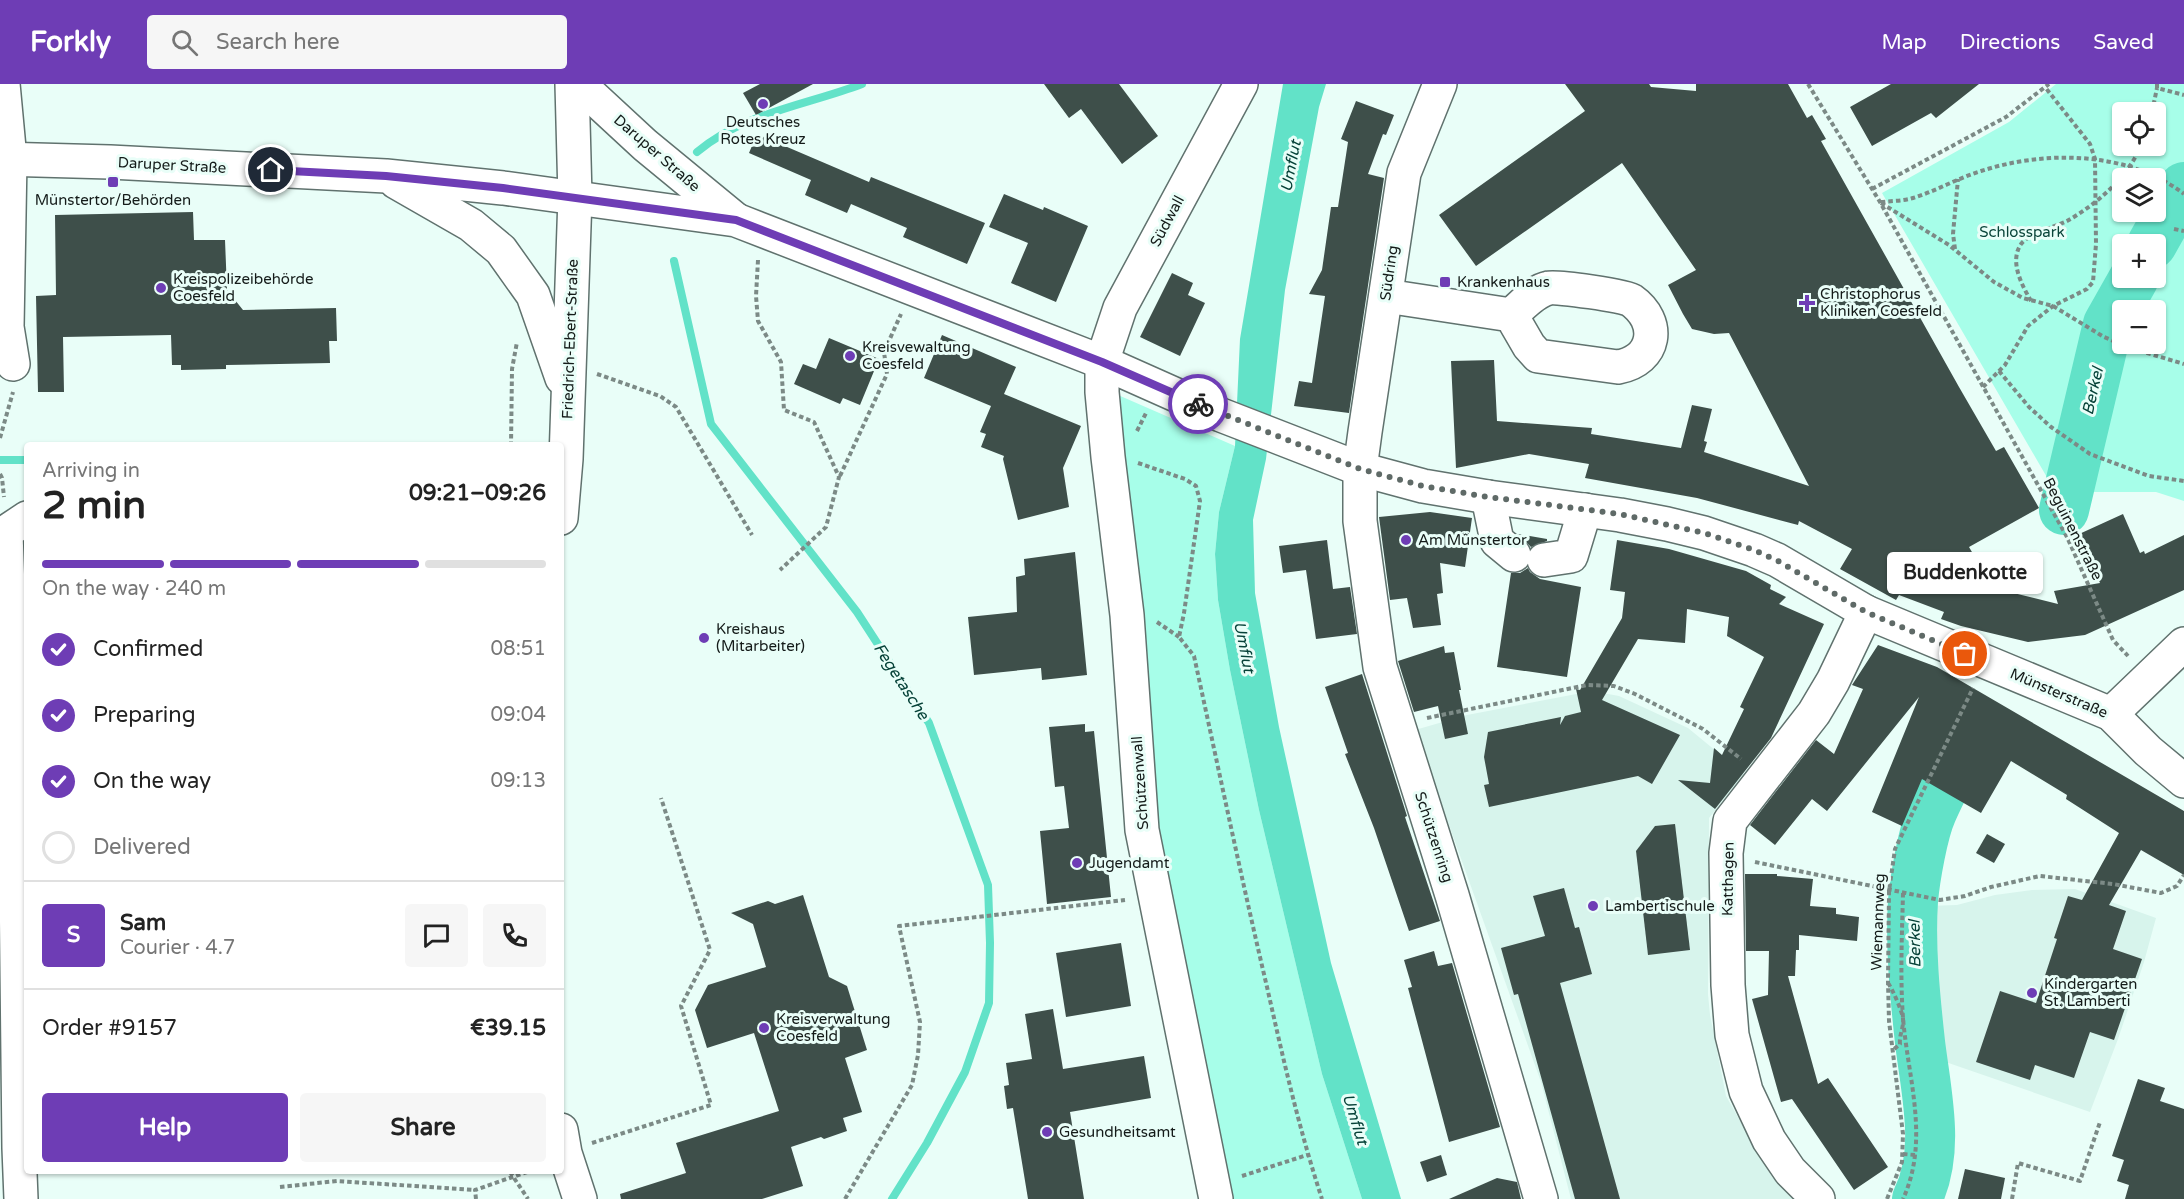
<!DOCTYPE html>
<html lang="en">
<head>
<meta charset="utf-8">
<style>
  :root { --surface:#fff; --page:#f6f6f6; --text:#222; --muted:#767676; --line:#e0e0e0; --accent:#6e3db5 }
  body { margin:0; font-family:"Varela Round",sans-serif; background:var(--page); color:var(--text); height:100vh; display:flex; flex-direction:column; font-size:22px; white-space:nowrap }
  * { box-sizing:border-box; margin:0 }
  p { font-size:20px; color:var(--muted) }
  .icon { flex:none; width:33px; height:33px; fill:none; stroke:currentColor; stroke-width:2; stroke-linecap:round; stroke-linejoin:round }
  .map { position:relative; flex:1; overflow:hidden }
  .details { position:absolute; left:24px; top:358px; width:540px; height:732px; display:flex; flex-direction:column; background:var(--surface); border-radius:6px; box-shadow:0 2px 4px #0004 }
  .details>* { flex:none }
  .tools { position:absolute; left:2112px; top:18px; display:grid; gap:12px }
  .tools a { display:grid; place-items:center; width:54px; height:54px; border-radius:6px; background:var(--surface); box-shadow:0 2px 4px #0004; font-size:30px }
  .pin { position:absolute; display:grid; place-items:center; width:51px; height:51px; color:#fff; margin:-26px; border:3px solid #fff; border-radius:50%; box-shadow:0 2px 6px #0007 }
  .courier { position:absolute; display:grid; place-items:center; width:60px; height:60px; margin:-30px; border:4px solid #6e3db5; border-radius:50%; background:#fff; color:#222; box-shadow:0 2px 8px #0007 }
  .bubble { position:absolute; height:42px; border-radius:6px; background:var(--surface); box-shadow:0 2px 4px #0004; font-size:20px; font-weight:700; line-height:42px; text-align:center }
  .headline em { font-style:normal; font-weight:700 }
  .headline div { display:flex; flex-direction:column-reverse }
  .headline { display:flex; align-items:center; justify-content:space-between; height:102px; padding:0 18px }
  h1 { font-size:39px; font-weight:700; line-height:45px }
  .bar { display:grid; grid-template-columns:repeat(4,1fr); gap:9px 6px; align-content:center; height:72px; padding:0 18px }
  .bar i { height:8px; border-radius:4px; background:var(--line) }
  .bar .active { background:var(--accent) }
  .bar p { grid-column:span 4 }
  .line { display:flex; align-items:center; gap:15px; padding:0 18px; border-top:2px solid var(--line) }
  .line div { flex:1 }
  .round { display:grid; place-items:center; flex:none; width:63px; height:63px; border-radius:6px; background:var(--page) }
  ol { padding:0 18px; list-style:none }
  li { display:flex; align-items:center; gap:18px; height:66px }
  li p { margin-inline-start:auto }
  li .icon { padding:6px; border-radius:50%; background:var(--accent); color:#fff; stroke-width:4 }
  li:last-child { color:var(--muted) }
  li i { width:33px; height:33px; border:3px solid var(--line); border-radius:50% }
  .primary-button { display:flex; gap:12px; margin-top:auto; padding:12px 18px }
  .primary-button a { flex:1; height:69px; border-radius:6px; background:var(--accent); color:#fff; font-size:24px; font-weight:700; line-height:69px; text-align:center }
  .primary-button a+a { background:var(--page); color:var(--text) }
  header { display:flex; align-items:center; gap:36px; box-sizing:border-box; height:84px; padding:0 30px; background:var(--accent); color:#fff }
  header strong { font-size:28px }
  nav { display:flex; gap:33px; margin-inline-start:auto; font-size:21px }
  .search { width:420px; height:54px; background:var(--page); display:flex; align-items:center; gap:15px; box-sizing:border-box; padding:0 21px; border-radius:6px; color:var(--muted); font-size:22px }
  .map>svg:first-child { display:block }
  .built { fill:#d7f4ec }
  .green { fill:#a7fee9; fill-rule:evenodd }
  .forest { fill:#62e2c8 }
  .lines { fill:none; stroke-linecap:round; stroke-linejoin:round }
  .stream { stroke:#62e2c8; stroke-width:8 }
  .river { stroke:#62e2c8; stroke-width:50 }
  .building { fill:#3e4f4a }
  .minor-casing { stroke:#60726e; stroke-width:36 }
  .path { stroke:#7c8a86; stroke-width:4; stroke-dasharray:4.5 3; stroke-linecap:butt }
  .minor { stroke:#fff; stroke-width:33 }
  .done { stroke:#5f6a67; stroke-width:6; stroke-dasharray:0 10.8 }
  .route { stroke:#6e3db5; stroke-width:8 }
  .poi-dot { fill:#6e3db5; stroke:#e9fef8; stroke-width:2 }
  .labels { text-anchor:middle; stroke-width:6; stroke-linejoin:round; paint-order:stroke }
  .poi-label { font-size:15px; fill:#141b19; stroke:#e9fef8; text-anchor:start }
  .street-label { font-size:15px; fill:#141b19; stroke:#e9fef8 }
  .park-label { font-size:15px; fill:#0a453a; stroke:#e9fef8 }
  .water-label { font-size:16px; font-style:italic; fill:#064238; stroke:#e9fef8 }
</style>
</head>
<body>
<header>
<strong>Forkly</strong>
<div class="search"><svg class="icon" aria-label="search" viewBox="0 0 24 24"><circle cx="10" cy="10" r="6"/><path d="M15 15l6 6"/></svg>Search here</div>
<nav><a>Map</a><a>Directions</a><a>Saved</a></nav>
</header>
<div class="map">
<svg width="2184" height="1115" viewBox="0 0 2184 1115">
  <rect width="100%" height="100%" fill="#e9fef8"/>
  <g class="built">
    <path d="M1592,607L1619,612L1688,644L1744,690L1709,734L1708,910L1710,931L1726,1012L1772,1093L1795,1115H1571L1541,998L1415,646L1467,631Z"/>
    <path d="M2075,805L2156,834L2144,878L2118,955L2090,1028L1937,975L1930,925L1927,822L1957,821L1995,811L2032,806Z"/>
  </g>
  <g class="green">
    <path d="M2056,0H2184V417L2156,408H2088L2080,413L2076,431L2070,433L1882,109L2009,38ZM2122,28H2156V62H2122ZM2122,94H2156V128H2122ZM2122,160H2156V194H2122ZM2122,226H2156V260H2122Z"/>
    <path d="M1118,311L1235,362L1219,428L1215,470L1218,516L1230,586L1259,726L1322,990L1362,1115H1219L1158,744Z"/>
  </g>
  <path class="forest" d="M1283,0H1326L1319,23L1285,206L1266,375L1253,436L1255,509L1279,643L1331,879L1401,1115H1362L1322,990L1259,726L1230,586L1218,516L1215,470L1219,428L1235,362L1240,255Z"/>
  <g class="lines">
    <g class="stream">
      <path d="M697,68C743,29 807,21 862,0"/>
      <path d="M674,177L711,340L857,528L929,639L988,801L990,859L989,919L965,988L927,1059L892,1115"/>
      <path d="M0,376H27"/>
    </g>
    <g class="river">
      <path d="M2152,160L2184,103"/>
      <path d="M2064,426L2108,240L2134,194"/>
      <path d="M1917,1115C1941,1067 1926,1009 1920,958C1915,912 1910,863 1913,817C1915,794 1923,748 1932,728C1944,700 1960,674 1972,646"/>
    </g>
  </g>
  <g class="building">
    <path d="M760,0H813L756,31L743,9Z"/>
    <path d="M1044,0H1119L1158,52L1122,80L1081,25L1069,34Z"/>
    <path d="M1565,0H1649L1651,3L1696,7V0H1788L1807,34L1812,31L1826,55L1821,57L1959,303L1996,367L2004,363L2039,424L1969,463L1993,504L2058,520L2054,507L2100,499L2077,451L2123,430L2140,469L2144,467L2145,470L2184,451V506L2085,551L2028,558L1961,542L1941,535L1944,528L1899,511L1896,516L1840,485L1852,465L1799,437L1798,441L1697,414L1585,394L1589,380L1529,370L1456,384L1451,277L1494,276L1497,337L1592,344L1591,350L1681,364L1692,321L1712,325L1704,357L1707,358L1704,368L1809,402L1729,249L1714,250L1692,245L1683,230L1668,201L1696,186L1622,79L1476,182L1439,131L1585,27Z"/>
    <path d="M1891,0H1979L1936,34L1931,29L1872,62L1850,23Z"/>
    <path d="M1356,17L1394,31L1386,51L1383,50L1368,90L1384,94L1349,329L1294,322L1299,297L1312,299L1325,212L1309,210L1322,186L1331,123H1338L1348,58L1341,55Z"/>
    <path d="M757,50L869,98L871,93L985,139L967,180L903,153L907,144L851,120L847,129L805,111L811,96L749,69Z"/>
    <path d="M1004,110L1043,126L1044,123L1088,142L1056,218L1011,199L1028,159L989,143Z"/>
    <path d="M193,128L194,156H225L227,206L243,226L336,224L337,257H329L330,279L226,281V285L181,286V281H172L171,251L63,253L64,308H38L36,212L56,211L55,131Z"/>
    <path d="M1172,189L1193,199L1188,211L1205,219L1180,272L1140,253Z"/>
    <path d="M942,251L1016,283L1004,310L1081,342L1063,384L1069,423L1018,436L1003,375L1004,372L981,363L986,350L980,348L991,322L924,294Z"/>
    <path d="M829,254L879,275L860,321L843,314L840,320L794,300L803,280L816,285Z"/>
    <path d="M1430,428L1472,434L1465,483L1440,479L1443,509L1437,510L1441,541L1413,544L1407,514L1390,516L1379,433Z"/>
    <path d="M1518,450L1547,455V457L1531,463Z"/>
    <path d="M1327,456L1333,505L1350,503L1357,550L1316,555L1306,486L1283,489L1279,462Z"/>
    <path d="M1617,456L1669,465L1746,487L1771,501L1770,505L1786,513L1779,520L1824,540L1771,654L1715,725L1678,696L1710,699L1714,664L1722,671L1744,625L1740,623L1764,573L1727,552L1729,533L1687,525L1685,559L1638,555L1602,616L1680,651L1652,700L1638,692L1489,723L1484,701L1489,700L1484,673L1488,648L1561,633L1560,641L1565,632L1581,628L1576,605L1580,606L1622,534L1625,508L1610,506Z"/>
    <path d="M1075,468L1087,591L1042,596L1041,584L974,591L968,533L1017,528L1016,493L1025,491L1024,475Z"/>
    <path d="M1528,484L1530,488L1540,495L1581,503L1567,593L1497,583L1511,489H1520Z"/>
    <path d="M1878,561L1937,583L2184,727V791L2141,766L2109,821L2126,827L2113,865L2142,875L2114,956L2090,948L2074,994L2035,981L2030,996L1976,978L2000,907L2036,919L2057,855L2054,854L2068,812L2082,816L2119,749L2066,715L2067,711L2011,677L1981,729L1922,695L1902,742L1872,728L1919,613L1827,727L1812,715L1775,761L1750,741L1816,656L1834,670L1863,605L1852,601Z"/>
    <path d="M1444,562L1445,569L1454,568L1461,606H1459L1468,650L1445,655L1438,622L1414,628L1398,577Z"/>
    <path d="M1362,590L1407,732L1405,733L1440,837L1409,847L1374,744L1345,670L1348,669L1325,603Z"/>
    <path d="M1085,640V648L1094,647L1111,813L1047,820L1040,747L1069,744L1064,702L1055,703L1049,643Z"/>
    <path d="M1675,740L1690,866L1648,871L1636,767L1655,742Z"/>
    <path d="M1987,750L2005,760L1994,779L1976,769Z"/>
    <path d="M1745,790H1777V792L1813,795L1810,822L1836,824V830L1859,833L1857,857L1799,851V866H1796L1795,892H1788L1818,1000L1828,994L1888,1083L1854,1106L1792,1015L1781,1018L1752,915L1768,911L1769,867H1746Z"/>
    <path d="M1564,804L1575,844L1579,843L1592,890L1560,899L1620,1115H1575L1518,910L1514,911L1501,864L1545,852L1533,812Z"/>
    <path d="M803,811L829,893L847,902L867,966L845,974L862,1028L843,1034L847,1047L824,1055L821,1053L791,1063L803,1102L762,1115H621L620,1110L686,1089L676,1059L779,1027L754,949L707,964L695,926L708,901L766,883L753,840L731,829L768,817L775,820Z"/>
    <path d="M1121,859L1131,922L1066,933L1056,869Z"/>
    <path d="M1434,867L1438,882L1452,879L1500,1043L1449,1058L1408,904L1412,903L1404,876Z"/>
    <path d="M1053,925L1063,985L1144,972L1151,1014L1070,1028L1084,1115H1028L1013,1024L1007,1025L1004,1002L1009,1001L1006,979L1032,975L1025,930Z"/>
    <path d="M2138,995L2165,1004L2160,1017L2184,1025V1115H2125L2129,1101L2117,1097L2124,1076L2112,1072Z"/>
    <path d="M1441,1071L1447,1091L1427,1098L1420,1078Z"/>
    <path d="M1965,1085L2005,1094L2001,1115H1958Z"/>
    <path d="M1497,1094L1517,1098L1521,1115H1449Z"/>
  </g>
  <g class="lines">
    <g class="minor-casing">
      <g id="minor">
        <path d="M3,0L10,75L7,243L13,280"/>
        <path d="M579,0L645,61L735,135"/>
        <path d="M1440,0L1404,89L1365,348L1360,385V437L1380,583L1452,811L1541,1115"/>
        <path d="M0,75L110,78L386,92L503,104L736,136L1102,278L1221,331L1360,385L1423,402L1488,413L1620,431L1667,440L1704,449L1754,466L1777,476L1866,528L2111,630L2148,667L2184,697"/>
        <path d="M396,98L471,141L501,166L533,211L562,294"/>
        <path d="M1386,212L1511,231C1522,222 1534,207 1549,204C1555,202 1626,212 1631,216C1662,238 1656,276 1618,283L1538,272L1529,262L1511,231"/>
        <path d="M1488,413L1497,457L1514,471"/>
        <path d="M561,434L566,375L575,113L572,0"/>
        <path d="M1544,476L1571,472L1585,426"/>
        <path d="M2111,630L2184,560"/>
        <path d="M561,1046L565,1069L580,1115"/>
        <path d="M21,1115L19,1064L15,702L6,448L27,434"/>
        <path d="M1216,1115L1142,746L1127,531L1108,373L1102,308V278L1120,224L1241,0"/>
        <path d="M1818,1115L1790,1087L1769,1056L1746,1007L1732,951L1728,901L1726,769L1730,737L1814,629L1833,597L1866,528"/>
      </g>
    </g>
    <g class="path">
      <path d="M1808,0L1880,118L2067,453L2113,556L2128,572"/>
      <path d="M2157,0V4L2184,11"/>
      <path d="M2152,28L2157,4"/>
      <path d="M1872,105L2006,33L2049,0"/>
      <path d="M1881,118C1891,117 1903,117 1913,114C1936,107 1958,94 1981,87C2046,66 2128,67 2184,110"/>
      <path d="M1881,119L1949,161L1994,198L2023,214L2053,222L2104,253L2130,264L2184,280"/>
      <path d="M2149,128L2153,133"/>
      <path d="M2174,145L2184,147"/>
      <path d="M1955,165L1953,150L1958,95"/>
      <path d="M758,176L756,212L758,237L781,278L784,326L814,338L839,393L826,443L780,486"/>
      <path d="M2031,217C2022,201 2009,178 2021,160C2029,149 2055,143 2067,137C2097,120 2127,94 2141,62"/>
      <path d="M1999,287L2029,323L2051,343L2090,370L2149,392L2184,397"/>
      <path d="M597,290L660,312L676,323L752,451"/>
      <path d="M1983,303L2005,281L2028,242L2053,222L2087,205L2093,198L2096,160L2095,75L2090,60L2045,3"/>
      <path d="M1137,347L1146,329"/>
      <path d="M0,354L13,308"/>
      <path d="M511,362L512,285L517,258"/>
      <path d="M1138,379L1185,395L1196,402L1200,417L1184,529L1179,553L1194,572C1218,682 1241,793 1267,903C1283,974 1299,1045 1322,1115"/>
      <path d="M0,390L2,394L4,413"/>
      <path d="M840,392L887,290L884,268L901,230"/>
      <path d="M1157,538L1179,553"/>
      <path d="M1427,634L1587,601L1614,602L1635,610L1703,645L1741,675"/>
      <path d="M1755,778L1940,816L1965,812L1991,803L2040,792L2113,800L2161,809L2177,802L2184,791"/>
      <path d="M1903,809C1902,851 1900,892 1903,934C1908,995 1930,1056 1903,1115"/>
      <path d="M1888,899C1892,904 1903,929 1903,935C1904,943 1899,951 1900,960L1893,966"/>
      <path d="M592,1059L711,1021L681,922L710,866L661,714"/>
      <path d="M1903,1070L1915,1071"/>
      <path d="M510,1088L528,1115"/>
      <path d="M1242,1092L1307,1071"/>
      <path d="M280,1103L337,1097L475,1106"/>
      <path d="M476,1115L475,1106L527,1088"/>
      <path d="M845,1115L912,1001L918,971L920,938L899,842L1125,816"/>
      <path d="M1887,1115L1902,1078L1903,1050L1889,937L1888,898L1889,807L1895,765L1973,604"/>
      <path d="M2012,1115L2018,1079L2080,1097L2100,1038"/>
    </g>
    <use href="#minor" class="minor"/>
  </g>
  <g class="lines">
    <path class="done" d="M1198,320L1360,385L1423,402L1488,413L1620,430L1704,449L1754,466L1778,477L1866,528L1965,570"/>
    <path class="route" d="M271,86L386,92L503,104L736,136L1102,278L1198,320"/>
  </g>
  <g class="poi-dot">
    <circle cx="763" cy="20" r="6"/>
    <rect x="107" y="92" width="12" height="12" rx="3"/>
    <rect x="1439" y="192" width="12" height="12" rx="3"/>
    <circle cx="161" cy="204" r="6"/>
    <path d="M1804 210h6v6h6v6h-6v6h-6v-6h-6v-6h6z"/>
    <circle cx="850" cy="272" r="6"/>
    <circle cx="1406" cy="456" r="6"/>
    <circle cx="704" cy="554" r="6"/>
    <circle cx="1077" cy="779" r="6"/>
    <circle cx="1593" cy="822" r="6"/>
    <circle cx="2032" cy="909" r="6"/>
    <circle cx="764" cy="944" r="6"/>
    <circle cx="1047" cy="1048" r="6"/>
  </g>
  <g class="labels">
    <g class="poi-label">
      <text x="763" y="43" text-anchor="middle">Deutsches<tspan x="763" dy="17">Rotes Kreuz</tspan></text>
      <text x="113" y="121" text-anchor="middle">Münstertor/Behörden</text>
      <text x="173" y="200">Kreispolizeibehörde<tspan x="173" dy="17">Coesfeld</tspan></text>
      <text x="1457" y="203">Krankenhaus</text>
      <text x="1820" y="215">Christophorus<tspan x="1820" dy="17">Kliniken Coesfeld</tspan></text>
      <text x="862" y="268">Kreisvewaltung<tspan x="862" dy="17">Coesfeld</tspan></text>
      <text x="1418" y="461">Am Münstertor</text>
      <text x="716" y="550">Kreishaus<tspan x="716" dy="17">(Mitarbeiter)</tspan></text>
      <text x="1089" y="784">Jugendamt</text>
      <text x="1605" y="827">Lambertischule</text>
      <text x="2044" y="905">Kindergarten<tspan x="2044" dy="17">St. Lamberti</tspan></text>
      <text x="776" y="940">Kreisverwaltung<tspan x="776" dy="17">Coesfeld</tspan></text>
      <text x="1059" y="1053">Gesundheitsamt</text>
    </g>
    <g class="street-label">
      <text transform="translate(657 69) rotate(41)" y="5">Daruper Straße</text>
      <text transform="translate(172 81) rotate(3)" y="5">Daruper Straße</text>
      <text transform="translate(1167 137) rotate(-62)" y="5">Südwall</text>
      <text transform="translate(1389 189) rotate(-82)" y="5">Südring</text>
      <text transform="translate(570 255) rotate(-88)" y="5">Friedrich-Ebert-Straße</text>
      <text transform="translate(2073 445) rotate(63)" y="5">Beguinenstraße</text>
      <text transform="translate(2059 609) rotate(23)" y="5">Münsterstraße</text>
      <text transform="translate(1140 699) rotate(-94)" y="5">Schützenwall</text>
      <text transform="translate(1434 753) rotate(72)" y="5">Schützenring</text>
      <text transform="translate(1728 795) rotate(-89)" y="5">Katthagen</text>
      <text transform="translate(1878 838) rotate(-88)" y="5">Wiemannweg</text>
    </g>
    <g class="park-label">
      <text x="2022" y="153">Schlosspark</text>
    </g>
    <g class="water-label">
      <text transform="translate(1290 82) rotate(-79)" y="6">Umflut</text>
      <text transform="translate(2092 307) rotate(-77)" y="6">Berkel</text>
      <text transform="translate(1245 563) rotate(79)" y="6">Umflut</text>
      <text transform="translate(902 597) rotate(57)" y="6">Fegetasche</text>
      <text transform="translate(1914 860) rotate(-91)" y="6">Berkel</text>
      <text transform="translate(1356 1035) rotate(73)" y="6">Umflut</text>
    </g>
  </g>
</svg>
<div class="tools">
<a><svg class="icon" aria-label="locate" viewBox="0 0 24 24"><circle cx="12" cy="12" r="6"/><path d="M12 2v4M12 18v4M2 12h4M18 12h4"/></svg></a>
<a><svg class="icon" aria-label="layers" viewBox="0 0 24 24"><path d="M12 4l9 5-9 5-9-5zM3 14l9 5 9-5"/></svg></a>
<a>+</a>
<a>−</a>
</div>
<div class="pin" style="left:1965px;top:570px;background:#ea580c"><svg class="icon" aria-label="bag" viewBox="0 0 24 24"><path d="M5 8h14l-1 12H6zM9 8a3 3 0 0 1 6 0"/></svg></div>
<div class="pin" style="left:271px;top:86px;background:#1f2937"><svg class="icon" aria-label="home" viewBox="0 0 24 24"><path d="M3 11l9-7 9 7M6 9v11h12V9"/></svg></div>
<div class="courier" style="left:1198px;top:320px"><svg class="icon" aria-label="bike" viewBox="0 0 24 24"><circle cx="6" cy="16" r="4"/><circle cx="18" cy="16" r="4"/><path d="M6 16l4-8h5l3 8M10 8l3 8H6M13 5h3"/></svg></div>
<div class="bubble" style="left:1887px;top:468px;width:156px">Buddenkotte</div>
<section class="details">
<div class="headline"><div><h1>2 min</h1><p>Arriving in</p></div><em>09:21–09:26</em></div>
<div class="bar"><i class="active"></i><i class="active"></i><i class="active"></i><i></i><p>On the way · 240 m</p></div>
<ol>
<li><svg class="icon" aria-label="check" viewBox="0 0 24 24"><path d="M5 12l5 5 9-10"/></svg>Confirmed<p>08:51</p></li>
<li><svg class="icon" aria-label="check" viewBox="0 0 24 24"><path d="M5 12l5 5 9-10"/></svg>Preparing<p>09:04</p></li>
<li><svg class="icon" aria-label="check" viewBox="0 0 24 24"><path d="M5 12l5 5 9-10"/></svg>On the way<p>09:13</p></li>
<li><i></i>Delivered</li>
</ol>
<div class="line" style="height:108px"><b class="round" style="background:var(--accent);color:#fff">S</b><div><b>Sam</b><p>Courier · 4.7</p></div><a class="round"><svg class="icon" aria-label="chat" viewBox="0 0 24 24"><path d="M4 5h16v11H9l-5 4z"/></svg></a><a class="round"><svg class="icon" aria-label="phone" viewBox="0 0 24 24"><path d="M5 4h4l2 5-3 2q2 4 5 5l2-3 5 2v4C11 20 4 13 5 4z"/></svg></a></div>
<div class="line" style="height:78px"><div>Order #9157</div><b>€39.15</b></div>
<div class="primary-button"><a>Help</a><a>Share</a></div>
</section>
</div>
</body>
</html>
